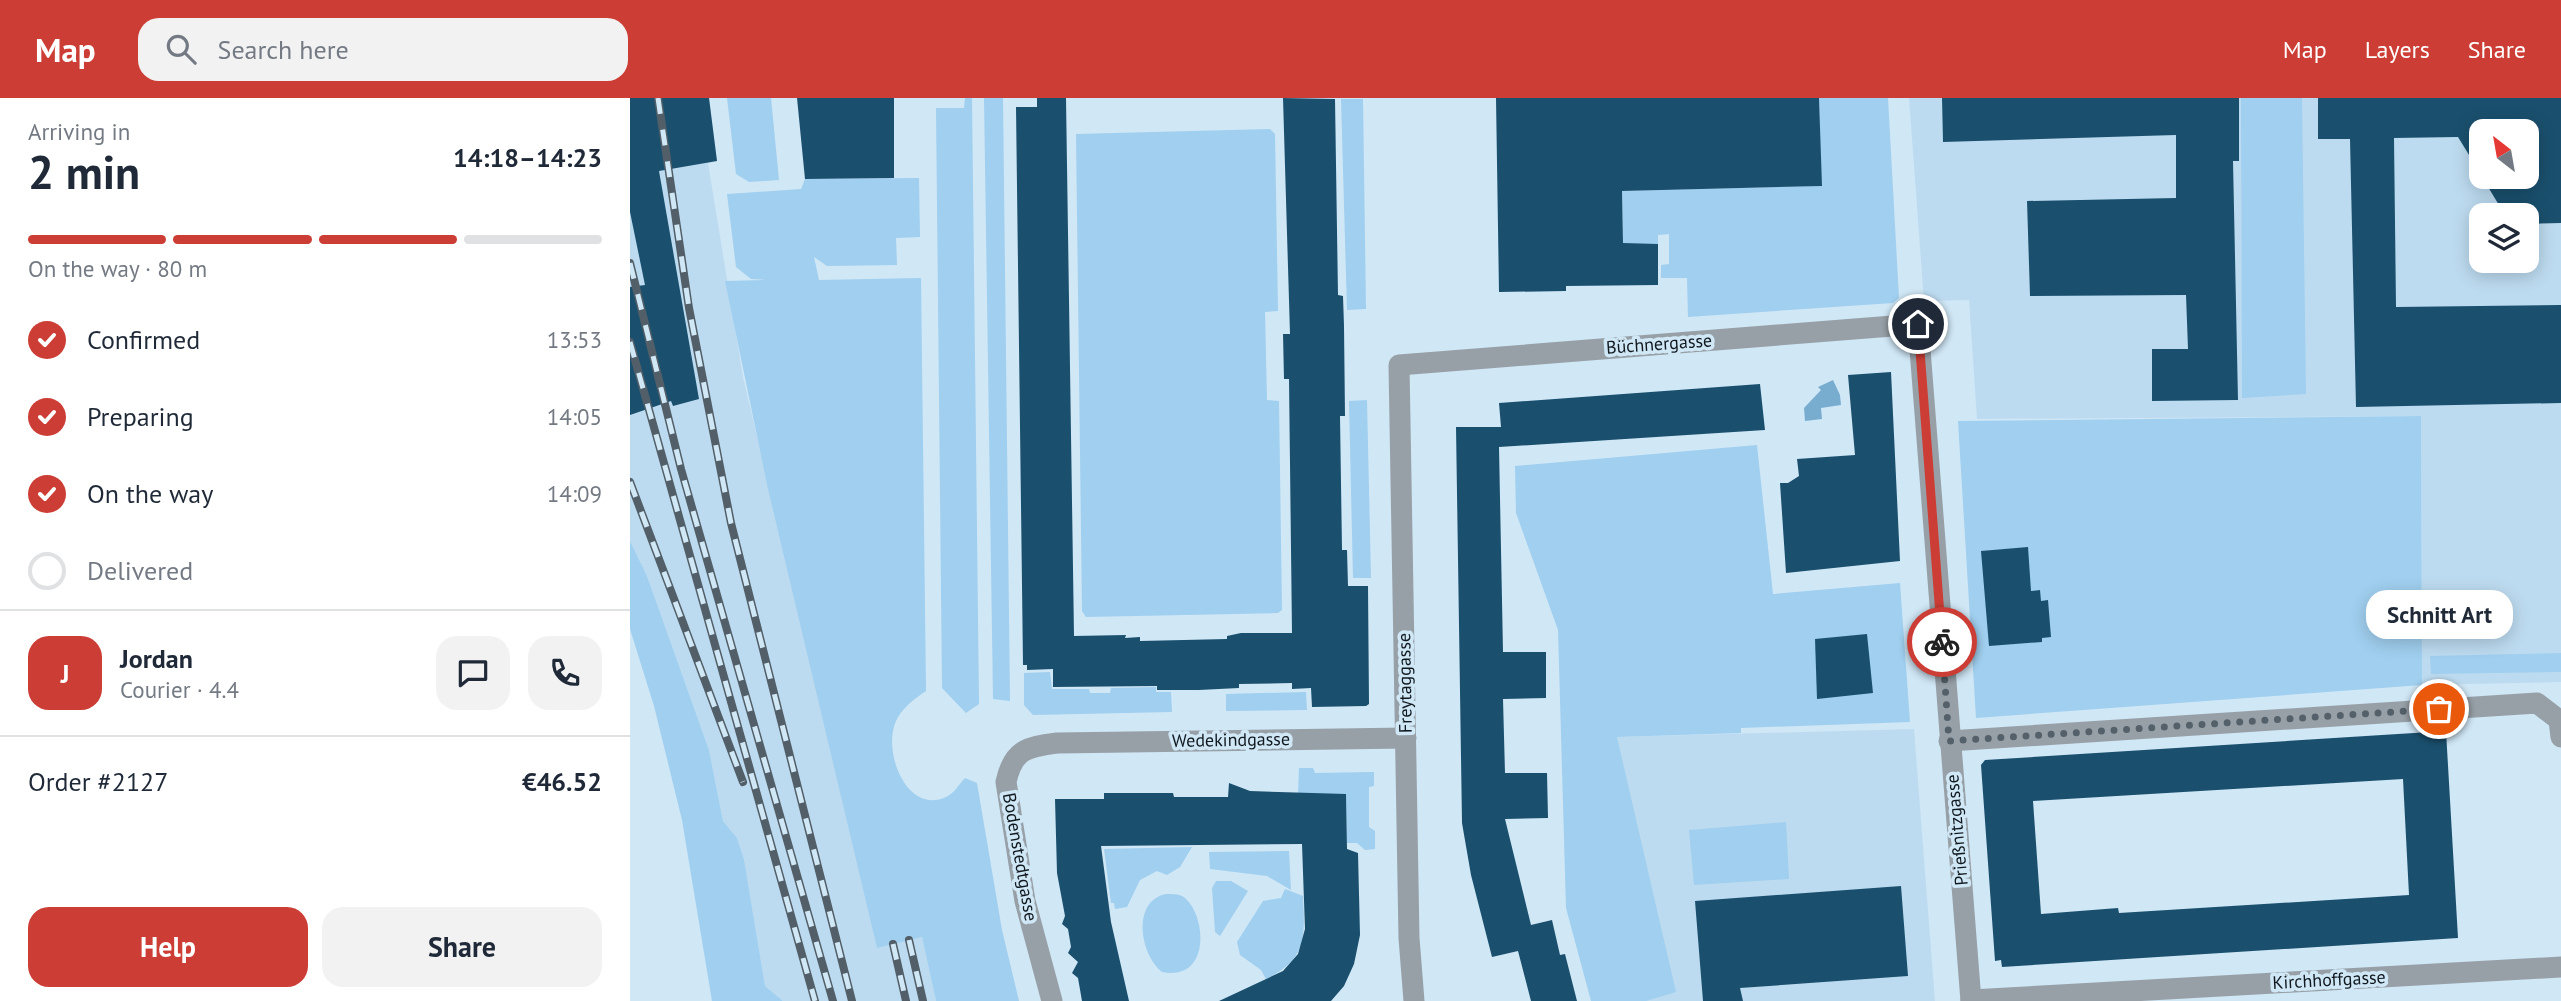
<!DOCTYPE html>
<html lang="en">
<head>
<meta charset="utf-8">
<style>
  :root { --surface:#fff; --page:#f2f2f3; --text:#1f2937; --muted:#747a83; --line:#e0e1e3; --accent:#cc3e35 }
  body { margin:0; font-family:"PT Sans",sans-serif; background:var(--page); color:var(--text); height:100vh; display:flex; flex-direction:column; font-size:26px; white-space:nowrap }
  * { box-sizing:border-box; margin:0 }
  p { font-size:23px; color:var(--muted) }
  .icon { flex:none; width:38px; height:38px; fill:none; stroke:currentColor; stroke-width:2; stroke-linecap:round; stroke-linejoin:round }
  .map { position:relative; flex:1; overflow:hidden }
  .drawer { display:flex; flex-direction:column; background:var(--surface); width:630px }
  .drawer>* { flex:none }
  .needle { width:46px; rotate:329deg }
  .buttons { position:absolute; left:1839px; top:21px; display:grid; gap:14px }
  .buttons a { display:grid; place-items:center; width:70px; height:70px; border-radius:14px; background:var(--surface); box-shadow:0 4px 18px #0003; font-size:35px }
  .pin { position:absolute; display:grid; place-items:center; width:60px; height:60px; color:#fff; margin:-30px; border:4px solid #fff; border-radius:50%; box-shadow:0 2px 7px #0007 }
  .courier { position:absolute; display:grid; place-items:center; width:70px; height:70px; margin:-35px; border:5px solid #cc3e35; border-radius:50%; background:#fff; color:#222; box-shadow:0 2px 9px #0007 }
  .bubble { position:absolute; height:49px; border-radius:21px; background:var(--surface); box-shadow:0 4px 18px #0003; font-size:23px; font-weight:700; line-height:49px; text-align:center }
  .summary em { font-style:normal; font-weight:700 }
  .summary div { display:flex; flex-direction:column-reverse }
  .summary { display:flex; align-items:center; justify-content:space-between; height:119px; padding:0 28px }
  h1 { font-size:46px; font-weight:700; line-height:52px }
  .bar { display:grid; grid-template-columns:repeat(4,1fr); gap:10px 7px; align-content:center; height:84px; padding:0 28px }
  .bar i { height:9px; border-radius:5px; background:var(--line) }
  .bar .selected { background:var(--accent) }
  .bar p { grid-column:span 4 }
  .line { display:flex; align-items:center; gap:18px; padding:0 28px; border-top:2px solid var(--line) }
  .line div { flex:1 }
  .round { display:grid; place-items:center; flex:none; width:74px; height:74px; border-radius:21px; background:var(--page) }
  ol { padding:0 28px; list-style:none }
  li { display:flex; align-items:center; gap:21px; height:77px }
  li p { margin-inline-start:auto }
  li .icon { padding:7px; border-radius:50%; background:var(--accent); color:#fff; stroke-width:4 }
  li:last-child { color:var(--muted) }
  li i { width:38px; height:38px; border:4px solid var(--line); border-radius:50% }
  .cta { display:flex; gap:14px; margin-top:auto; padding:14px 28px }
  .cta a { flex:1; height:80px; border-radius:21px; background:var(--accent); color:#fff; font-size:28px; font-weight:700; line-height:80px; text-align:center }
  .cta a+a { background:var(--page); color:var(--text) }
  header { display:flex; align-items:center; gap:42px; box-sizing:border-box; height:98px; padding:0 35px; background:var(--accent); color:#fff }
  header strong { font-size:33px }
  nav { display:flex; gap:38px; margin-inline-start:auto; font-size:24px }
  .search { width:490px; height:63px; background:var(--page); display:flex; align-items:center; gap:18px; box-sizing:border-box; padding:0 24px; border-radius:21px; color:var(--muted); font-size:26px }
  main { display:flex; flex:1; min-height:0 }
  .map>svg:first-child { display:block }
  .built { fill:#bddbf0; fill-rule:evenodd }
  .green { fill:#a0cfef }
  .water { fill:#78add0 }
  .building { fill:#1a506e; fill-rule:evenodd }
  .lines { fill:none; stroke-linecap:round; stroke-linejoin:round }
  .minor { stroke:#97a0a7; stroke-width:21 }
  .rail-casing { stroke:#525f68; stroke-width:8 }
  .rail { stroke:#d0e7f6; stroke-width:5; stroke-dasharray:16; stroke-linecap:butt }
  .done { stroke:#54616a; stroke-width:7; stroke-dasharray:0 12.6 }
  .route { stroke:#cc3e35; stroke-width:9 }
  .labels { text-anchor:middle; stroke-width:7; stroke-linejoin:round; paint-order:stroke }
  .street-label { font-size:18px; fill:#11191f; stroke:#d0e7f6 }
</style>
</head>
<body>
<header>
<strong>Map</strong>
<div class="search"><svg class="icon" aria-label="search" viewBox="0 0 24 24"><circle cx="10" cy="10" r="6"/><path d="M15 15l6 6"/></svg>Search here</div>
<nav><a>Map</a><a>Layers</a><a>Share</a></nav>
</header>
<main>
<section class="drawer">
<div class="summary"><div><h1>2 min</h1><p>Arriving in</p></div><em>14:18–14:23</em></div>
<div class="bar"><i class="selected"></i><i class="selected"></i><i class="selected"></i><i></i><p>On the way · 80 m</p></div>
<ol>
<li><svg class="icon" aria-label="check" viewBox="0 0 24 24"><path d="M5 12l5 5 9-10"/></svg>Confirmed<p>13:53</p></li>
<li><svg class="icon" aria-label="check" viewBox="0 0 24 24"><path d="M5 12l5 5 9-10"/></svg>Preparing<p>14:05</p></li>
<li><svg class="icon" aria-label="check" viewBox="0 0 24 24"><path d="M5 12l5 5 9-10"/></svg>On the way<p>14:09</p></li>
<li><i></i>Delivered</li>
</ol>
<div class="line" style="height:126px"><b class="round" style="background:var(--accent);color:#fff">J</b><div><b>Jordan</b><p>Courier · 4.4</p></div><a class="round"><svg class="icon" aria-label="chat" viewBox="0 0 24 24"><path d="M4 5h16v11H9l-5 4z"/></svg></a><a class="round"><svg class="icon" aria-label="phone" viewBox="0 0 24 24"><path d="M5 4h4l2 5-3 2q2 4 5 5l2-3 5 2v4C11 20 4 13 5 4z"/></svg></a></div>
<div class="line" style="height:91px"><div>Order #2127</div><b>€46.52</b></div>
<div class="cta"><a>Help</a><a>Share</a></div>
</section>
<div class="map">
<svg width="1931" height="903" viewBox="0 0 1931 903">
  <rect width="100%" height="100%" fill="#d0e7f6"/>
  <g class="built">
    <path d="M0,0H79L87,63L78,65L113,279L247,849L292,839L306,903H153L135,888L114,761L107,740L93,723L79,652L17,478L0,443Z"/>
    <path d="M1279,0H1931V584L1792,587L1791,318L1347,321L1339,202L1294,203ZM1852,33H1897V79H1852ZM1852,117H1897V163H1852Z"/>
    <path d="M1284,631L1305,903H1016L987,639Z"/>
  </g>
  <g class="green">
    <path d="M97,0H141L149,82L119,84L106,76Z"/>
    <path d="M335,0H342L349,606L336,615L312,590L306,10H334Z"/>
    <path d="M354,0H373L380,603L363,601Z"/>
    <path d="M1189,0H1258L1269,200L1263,205L1058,219L1057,180H1031V167L1039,166V136L1028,137V146H993L992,93L1191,88Z"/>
    <path d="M1611,0H1672L1676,296L1612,300Z"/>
    <path d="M711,1H733L736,211L717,212Z"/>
    <path d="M640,31L645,36L648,213L635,214L637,302L649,303L652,512L648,515L456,519L452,513L446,36Z"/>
    <path d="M289,80L290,139L266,140L267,167L197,168L184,159L189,182L291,180L296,593C284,601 272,610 266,623C252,654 277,717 316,699C324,696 329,686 335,680L347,685L372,832L389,903H306L292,839L247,850L138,391L95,183L136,182L121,181L106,169L97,96L171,91L175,81Z"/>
    <path d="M737,302L741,480H723L719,303Z"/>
    <path d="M1791,318L1792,587L1346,620L1328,323Z"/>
    <path d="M1127,347L1143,496L1270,485L1280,624L1111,630V635L987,639L1046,894L1016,903H961L936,810L928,532L886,415L885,368Z"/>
    <path d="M0,443L17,478L79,652L93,723L107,740L114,761L135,888L153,903H82L52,722L24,608L0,531Z"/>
    <path d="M1931,555V574L1801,576L1800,558Z"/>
    <path d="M420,574L422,591H459L460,595H480L481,590L526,589V594H541L542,614L403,617L394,607V575Z"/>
    <path d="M676,594L677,612L596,613V596Z"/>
    <path d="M669,670H683L685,675L744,674V688L739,689V729L745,733V751L735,752L727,745H717L716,697H668Z"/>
    <path d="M1156,724L1159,781L1064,787L1059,732Z"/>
    <path d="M562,749L550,769L537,777L527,773L510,782L497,809L485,811L484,805H481L474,751Z"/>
    <path d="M659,753L661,792L637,778L580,771L579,754Z"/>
    <path d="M586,783H601L618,793L590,838L585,834L582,790Z"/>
    <path d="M655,791L673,798C675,839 677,861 636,881L631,872L610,857L607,844L633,803L651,800Z"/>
    <path d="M536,796C542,796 547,796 552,798C576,812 583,884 532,874C510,857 501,803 536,796Z"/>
  </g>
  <path class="water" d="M1203,282L1210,297L1211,307L1191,310L1192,321L1175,323L1174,310L1191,292L1188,289Z"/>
  <g class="building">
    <path d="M0,0H79L87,63L29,73L69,301L43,308L41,303L0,317V189L15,187L0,114Z"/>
    <path d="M167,0H264V80L175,81Z"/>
    <path d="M407,0H436L444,538L496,537L495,540L510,539V543L597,541V538L611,535H662L659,281H654L653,236H660L653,0L705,1L708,197L713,198L714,228L715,318H710L712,452H717L718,488H738L739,606L736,608L682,609L681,590L662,591V585L609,586V590L569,592H527V588L423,589V571L397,572V567H393L386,9H407Z"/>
    <path d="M866,0H1189L1192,88L992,93L993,145L1028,146V187L936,188V193L869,194Z"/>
    <path d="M1312,0H1609V63H1603L1608,302L1522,303V251H1558L1556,197L1400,198L1397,103L1546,100V37L1313,44Z"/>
    <path d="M1688,0H1931V125L1897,126V117H1875L1852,79H1897V33H1852V78L1828,39L1764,40L1766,209L1931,207V305L1726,309L1720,41H1688Z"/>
    <path d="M1261,274L1270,463L1156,475L1150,385H1158L1169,378L1167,361L1225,357L1218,277Z"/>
    <path d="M1130,286L1135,332L869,349L873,554H916V600L873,601L875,675H917L918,720L875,721L901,827L922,822L930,857L935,856L947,903H901L888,853L862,859L841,777L832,725L826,329H871L869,305Z"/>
    <path d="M1398,449L1401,493L1410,492L1411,503L1418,502L1421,539L1412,540V544L1359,548L1351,453Z"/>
    <path d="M1237,536L1243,595L1187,601L1185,541Z"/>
    <path d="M1816,633L1828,840L1372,869L1371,862L1365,863L1351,667L1355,662ZM1773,681L1779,797L1489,815L1488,810L1411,816L1403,703Z"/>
    <path d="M599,685L620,693L716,696L717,751L728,755L730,837L724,866L714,888L701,903H589L653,873L668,856L675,831L672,746L471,748L481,824L499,903H452L448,880L442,875L448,864L438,855L441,849L438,831L432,826L435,818L427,775L425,701H474V695H543L544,699H598Z"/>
    <path d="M1271,788L1278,878L1110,890L1113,903H1073L1065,803Z"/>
  </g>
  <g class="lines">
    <g class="minor">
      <path d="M1319,643L1907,605L1929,622L1931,639"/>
      <path d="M1341,902L1931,869"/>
      <path d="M422,903L395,803L376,684C383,652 396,649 427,645L776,640"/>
      <path d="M784,903L779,840L769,267L1288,226L1341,903"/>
    </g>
    <g class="rail-casing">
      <g id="rail">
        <path d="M28,0L59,210L101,425L222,903"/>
        <path d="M0,165L51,371L203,903"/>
        <path d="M0,244L185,903"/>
        <path d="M0,384L113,684"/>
        <path d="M279,842L293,903"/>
        <path d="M263,846L276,903"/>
      </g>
    </g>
    <use href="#rail" class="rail"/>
  </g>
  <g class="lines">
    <path class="done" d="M1312,544L1319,643L1809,611"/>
    <path class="route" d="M1288,226L1312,544"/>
  </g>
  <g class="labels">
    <g class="street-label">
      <text transform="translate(1029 246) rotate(-4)" y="6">Büchnergasse</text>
      <text transform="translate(775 585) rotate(-91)" y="6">Freytaggasse</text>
      <text transform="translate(601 642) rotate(-1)" y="6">Wedekindgasse</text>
      <text transform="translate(1327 732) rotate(-95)" y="6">Prießnitzgasse</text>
      <text transform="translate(390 759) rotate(80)" y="6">Bodenstedtgasse</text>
      <text transform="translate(1699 882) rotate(-3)" y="6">Kirchhoffgasse</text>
    </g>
  </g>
</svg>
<div class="buttons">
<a><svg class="needle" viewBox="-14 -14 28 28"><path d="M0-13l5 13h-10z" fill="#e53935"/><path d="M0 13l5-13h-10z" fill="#747a83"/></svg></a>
<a><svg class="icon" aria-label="layers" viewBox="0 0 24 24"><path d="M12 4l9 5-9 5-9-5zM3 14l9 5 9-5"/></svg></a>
</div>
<div class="pin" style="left:1809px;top:611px;background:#ea580c"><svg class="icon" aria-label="bag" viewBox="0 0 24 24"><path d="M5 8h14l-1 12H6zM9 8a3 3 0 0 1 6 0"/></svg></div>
<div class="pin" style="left:1288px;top:226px;background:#1f2937"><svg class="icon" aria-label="home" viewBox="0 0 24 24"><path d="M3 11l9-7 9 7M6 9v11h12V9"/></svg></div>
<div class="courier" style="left:1312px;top:544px"><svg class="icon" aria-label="bike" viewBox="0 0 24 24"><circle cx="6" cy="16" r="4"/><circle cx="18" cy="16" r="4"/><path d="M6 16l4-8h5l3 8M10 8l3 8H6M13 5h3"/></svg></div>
<div class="bubble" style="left:1736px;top:492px;width:147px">Schnitt Art</div>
</div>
</main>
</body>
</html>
